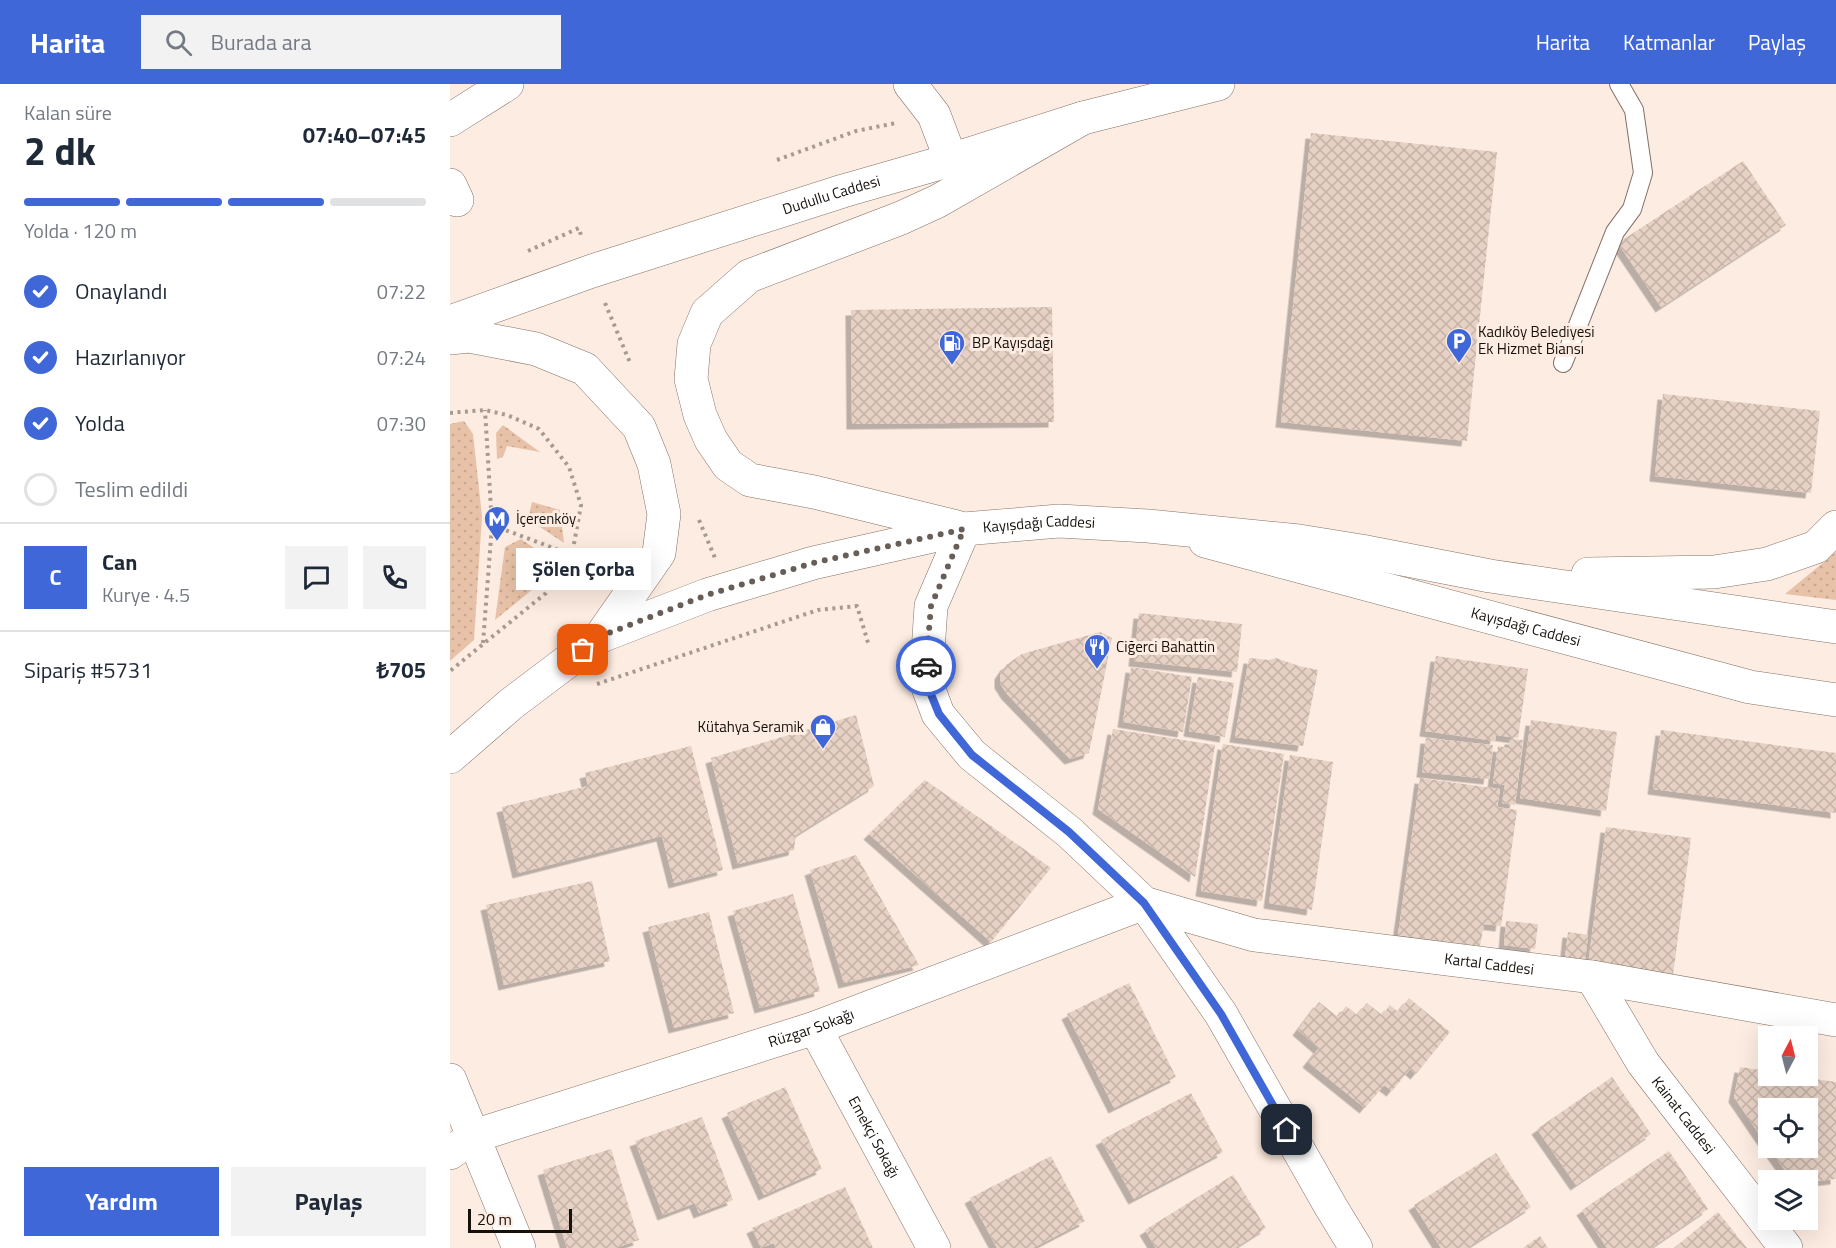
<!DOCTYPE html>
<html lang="tr">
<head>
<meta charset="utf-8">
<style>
  :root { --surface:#fff; --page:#f2f2f3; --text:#1f2937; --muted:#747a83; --line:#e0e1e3; --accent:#3f67d8 }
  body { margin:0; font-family:"Titillium Web",sans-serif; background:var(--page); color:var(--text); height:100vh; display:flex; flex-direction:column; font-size:22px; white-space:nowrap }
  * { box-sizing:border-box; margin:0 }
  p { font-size:20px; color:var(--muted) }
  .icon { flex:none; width:33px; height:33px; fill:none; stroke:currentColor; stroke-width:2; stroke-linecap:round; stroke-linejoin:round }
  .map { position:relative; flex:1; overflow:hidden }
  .drawer { display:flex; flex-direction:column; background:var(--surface); width:450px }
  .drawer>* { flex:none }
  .needle { width:39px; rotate:7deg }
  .fabs { position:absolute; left:1308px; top:942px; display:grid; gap:12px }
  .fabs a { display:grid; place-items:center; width:60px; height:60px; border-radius:0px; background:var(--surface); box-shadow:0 6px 24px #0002; font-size:30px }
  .scale { position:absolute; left:18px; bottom:15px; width:104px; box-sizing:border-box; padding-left:6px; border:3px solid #17110c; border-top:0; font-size:16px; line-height:21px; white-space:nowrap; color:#17110c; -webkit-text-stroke:4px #fdece1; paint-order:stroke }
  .pin { position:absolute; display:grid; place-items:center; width:51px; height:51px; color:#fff; margin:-26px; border-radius:12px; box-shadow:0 3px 9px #0006 }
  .courier { position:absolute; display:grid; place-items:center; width:60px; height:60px; margin:-30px; border:4px solid #3f67d8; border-radius:50%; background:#fff; color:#222; box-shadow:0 2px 8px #0007 }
  .bubble { position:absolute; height:42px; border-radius:0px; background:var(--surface); box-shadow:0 6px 24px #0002; font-size:20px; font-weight:700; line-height:42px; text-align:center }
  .overview em { font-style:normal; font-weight:700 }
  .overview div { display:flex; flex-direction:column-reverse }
  .overview { display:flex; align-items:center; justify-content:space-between; height:102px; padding:0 24px }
  h1 { font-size:39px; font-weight:700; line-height:45px }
  .bar { display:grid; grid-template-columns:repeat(4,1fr); gap:9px 6px; align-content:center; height:72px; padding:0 24px }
  .bar i { height:8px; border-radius:4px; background:var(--line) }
  .bar .current { background:var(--accent) }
  .bar p { grid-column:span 4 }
  .line { display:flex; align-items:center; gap:15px; padding:0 24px; border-top:2px solid var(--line) }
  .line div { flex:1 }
  .round { display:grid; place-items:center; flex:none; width:63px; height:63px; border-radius:0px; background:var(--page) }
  ol { padding:0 24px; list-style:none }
  li { display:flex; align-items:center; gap:18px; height:66px }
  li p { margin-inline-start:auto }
  li .icon { padding:6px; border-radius:50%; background:var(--accent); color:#fff; stroke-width:4 }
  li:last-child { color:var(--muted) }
  li i { width:33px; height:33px; border:3px solid var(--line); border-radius:50% }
  .action { display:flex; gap:12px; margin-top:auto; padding:12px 24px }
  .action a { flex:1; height:69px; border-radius:0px; background:var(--accent); color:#fff; font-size:24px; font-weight:700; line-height:69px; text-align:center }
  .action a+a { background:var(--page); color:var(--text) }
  header { display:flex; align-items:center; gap:36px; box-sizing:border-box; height:84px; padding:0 30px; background:var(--accent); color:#fff }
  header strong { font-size:28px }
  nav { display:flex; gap:33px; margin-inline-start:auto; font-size:21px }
  .search { width:420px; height:54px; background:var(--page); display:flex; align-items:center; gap:15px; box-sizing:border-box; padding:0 21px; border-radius:0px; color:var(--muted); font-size:22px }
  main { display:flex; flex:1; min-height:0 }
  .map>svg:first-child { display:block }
  .grass { fill:url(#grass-dots) }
  .building { fill:url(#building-cross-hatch); filter:url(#shadow) }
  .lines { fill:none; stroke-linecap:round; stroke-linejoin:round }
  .lane-casing { stroke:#847266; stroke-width:20 }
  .street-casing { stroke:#847266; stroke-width:34 }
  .secondary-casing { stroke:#847266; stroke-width:34 }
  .primary-casing { stroke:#847266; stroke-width:34 }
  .path { stroke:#a79a91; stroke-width:4; stroke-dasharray:3 4.5; stroke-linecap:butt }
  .lane { stroke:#fff; stroke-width:18 }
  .street { stroke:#fff; stroke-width:33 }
  .secondary { stroke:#fff; stroke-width:33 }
  .primary { stroke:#fff; stroke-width:33 }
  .done { stroke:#685e57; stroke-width:6; stroke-dasharray:0 10.8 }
  .route { stroke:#3f67d8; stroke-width:8 }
  .labels { text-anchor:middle; stroke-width:6; stroke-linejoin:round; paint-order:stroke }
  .street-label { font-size:15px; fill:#17110c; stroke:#fdece1 }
  .poi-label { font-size:15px; fill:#17110c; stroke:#fdece1; text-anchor:start }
</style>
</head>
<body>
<header>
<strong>Harita</strong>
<div class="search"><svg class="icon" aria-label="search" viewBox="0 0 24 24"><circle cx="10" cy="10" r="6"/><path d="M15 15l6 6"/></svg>Burada ara</div>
<nav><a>Harita</a><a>Katmanlar</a><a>Paylaş</a></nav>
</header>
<main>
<section class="drawer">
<div class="overview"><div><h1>2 dk</h1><p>Kalan süre</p></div><em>07:40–07:45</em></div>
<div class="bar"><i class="current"></i><i class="current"></i><i class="current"></i><i></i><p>Yolda · 120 m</p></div>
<ol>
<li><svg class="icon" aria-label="check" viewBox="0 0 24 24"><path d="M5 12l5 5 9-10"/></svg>Onaylandı<p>07:22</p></li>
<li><svg class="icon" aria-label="check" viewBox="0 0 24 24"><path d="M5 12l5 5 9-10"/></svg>Hazırlanıyor<p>07:24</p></li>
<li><svg class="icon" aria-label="check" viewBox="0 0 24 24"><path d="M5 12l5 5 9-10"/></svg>Yolda<p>07:30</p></li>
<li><i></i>Teslim edildi</li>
</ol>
<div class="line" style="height:108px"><b class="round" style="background:var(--accent);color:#fff">C</b><div><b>Can</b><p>Kurye · 4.5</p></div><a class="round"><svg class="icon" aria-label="chat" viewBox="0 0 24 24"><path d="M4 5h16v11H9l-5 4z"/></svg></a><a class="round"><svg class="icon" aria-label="phone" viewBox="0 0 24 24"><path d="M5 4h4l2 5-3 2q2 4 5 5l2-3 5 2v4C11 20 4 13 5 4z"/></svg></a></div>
<div class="line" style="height:78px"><div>Sipariş #5731</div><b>₺705</b></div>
<div class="action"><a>Yardım</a><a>Paylaş</a></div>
</section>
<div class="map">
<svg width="1386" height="1164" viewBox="0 0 1386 1164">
  <defs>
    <pattern id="grass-dots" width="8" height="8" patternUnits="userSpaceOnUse" patternTransform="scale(1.5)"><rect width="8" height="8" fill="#e8c2a8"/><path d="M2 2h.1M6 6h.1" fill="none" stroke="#c6a68f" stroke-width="1.8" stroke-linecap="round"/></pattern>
    <pattern id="building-cross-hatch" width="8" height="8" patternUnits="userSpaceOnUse" patternTransform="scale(1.5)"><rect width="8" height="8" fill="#e6d1c4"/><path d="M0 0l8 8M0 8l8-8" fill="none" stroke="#c5b2a7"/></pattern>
    <filter id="shadow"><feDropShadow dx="-5.5" dy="5.5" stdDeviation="0" flood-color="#0004"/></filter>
  </defs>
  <rect width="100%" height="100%" fill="#fdece1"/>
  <g class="grass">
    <path d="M14,337L23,350L32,432L24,556L0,577V340Z"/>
    <path d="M53,341L90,368L57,362L53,373L47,375L46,349Z"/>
    <path d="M82,418L110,426L114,459L78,435Z"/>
    <path d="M71,455L106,479L94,496L45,536L55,463Z"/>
    <path d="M1386,468V516L1335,510Z"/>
  </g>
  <g class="building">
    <path d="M861,49L1047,68L1017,357L831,338Z"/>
    <path d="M1293,77L1336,141L1211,223L1168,159Z"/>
    <path d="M602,223L604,338L402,340L401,226Z"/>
    <path d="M1213,310L1370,327L1361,409L1205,392Z"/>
    <path d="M689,529L792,540L787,588L684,577Z"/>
    <path d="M650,548L662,554L639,669L620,675L557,610L550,599V590L556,581L572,570Z"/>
    <path d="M986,572L1078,585L1068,654L1046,651L1045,657L975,647Z"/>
    <path d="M799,574L819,576L826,574L849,582L868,586L853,662L785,653Z"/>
    <path d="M681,583L742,593L733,648L673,638Z"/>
    <path d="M748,593L784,599L775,653L739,647Z"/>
    <path d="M406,631L424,702L346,751L344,766L288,780L261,674Z"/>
    <path d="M1081,636L1167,648L1156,727L1070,714Z"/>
    <path d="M663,645L765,661L745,793L648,725Z"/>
    <path d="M1211,646L1386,669V729L1203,705Z"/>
    <path d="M976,654L1043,661L1039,695L972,688Z"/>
    <path d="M1060,655L1073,656L1065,721L1052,719L1055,701L1043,699L1048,662L1059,664Z"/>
    <path d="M773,660L834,670L812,817L751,807Z"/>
    <path d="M241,662L273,786L224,799L212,752L68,789L52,723L138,702L135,689Z"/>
    <path d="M840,671L883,678L862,826L819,819Z"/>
    <path d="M970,694L1050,705L1047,723L1067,726L1051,842L1034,840L1030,862L948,851Z"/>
    <path d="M475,696L601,784L541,858L419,750Z"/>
    <path d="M1156,743L1241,754L1223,891L1138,881Z"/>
    <path d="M406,771L469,881L394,899L360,786Z"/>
    <path d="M142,797L160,877L54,901L36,821Z"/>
    <path d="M343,810L370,907L310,924L283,827Z"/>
    <path d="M259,828L284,929L224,944L198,843Z"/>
    <path d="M1056,837L1088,840L1085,865L1054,861Z"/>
    <path d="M1118,848L1138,851L1135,878L1115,875Z"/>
    <path d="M679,899L726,993L664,1024L617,930Z"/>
    <path d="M959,914L1000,948L966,990L960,985L942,1007L934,1001L915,1024L858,978L869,964L848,946L869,918L888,933L896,922L907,931L917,919L932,931L940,921L948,928Z"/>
    <path d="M1290,983L1318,987V992H1344L1386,998V1095L1358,1098L1342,1096L1319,1064H1358V1024H1318V1063L1284,1013Z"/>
    <path d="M1162,993L1201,1050L1126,1101L1087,1045Z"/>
    <path d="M335,1003L372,1085L314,1111L277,1029Z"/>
    <path d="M741,1009L773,1068L684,1115L651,1056Z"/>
    <path d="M252,1033L283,1116L249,1129L245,1119L213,1131L185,1057Z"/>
    <path d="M161,1065L189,1156L165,1164H117L93,1086Z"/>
    <path d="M1219,1067L1258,1125L1201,1164H1157L1132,1126Z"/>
    <path d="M1046,1069L1081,1123L1017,1164H991L964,1121Z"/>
    <path d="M601,1072L635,1137L583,1164H547L520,1114Z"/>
    <path d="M783,1091L816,1144L785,1164H706L695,1146Z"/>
    <path d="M395,1103L423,1164H326L324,1159L311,1164L302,1144Z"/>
    <path d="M1268,1128L1297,1164H1224Z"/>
    <path d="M1090,1152L1098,1164H1073Z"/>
  </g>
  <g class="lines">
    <g class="lane-casing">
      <path id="lane" d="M1113,279L1165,148L1182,125L1193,89L1184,26L1169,0"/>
    </g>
    <g class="street-casing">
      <g id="street">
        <path d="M460,0L484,31L501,76"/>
        <path d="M0,36L57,0"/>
        <path d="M0,101L7,116"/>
        <path id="s1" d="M514,445L481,522L476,598L488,630L522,671L619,748L694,819L804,851L1142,893L1386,936"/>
        <path id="s2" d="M755,457L1300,603L1386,616"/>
        <path id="s3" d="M1142,893L1193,979L1336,1164"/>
        <path id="s4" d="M365,944L484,1164"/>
        <path d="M0,1069L24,1052"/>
      </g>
    </g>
    <g class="secondary-casing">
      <g id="secondary">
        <path d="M0,996L69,1164"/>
        <path id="s5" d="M24,1052L365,944L694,819L771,930L881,1123L906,1164"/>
      </g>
    </g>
    <g class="primary-casing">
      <g id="primary">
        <path id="s6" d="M0,238L142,187L393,107L501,76L633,34L768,0"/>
        <path d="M0,254L19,252L86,265L135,285L189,343L204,380L214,430L209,469L151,552"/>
        <path d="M507,443L364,408L300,396L278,381L261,356L250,331L241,295L244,260L257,229L299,192L451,134L488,117L633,34"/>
        <path d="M1138,490L1264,488L1317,480L1366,463L1386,443"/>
        <path id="s7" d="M0,673L61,620L151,552L257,511L363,479L514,445L609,437L698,442L849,457L911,467L1040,492L1386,543"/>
      </g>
    </g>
    <g class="path">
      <path d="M327,76L406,47L446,39"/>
      <path d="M78,167L129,144L132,155"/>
      <path d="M155,219L181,281"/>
      <path d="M0,329L35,326L57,331L89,345L119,383L131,421L122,471L96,509L0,587"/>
      <path d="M249,436L265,474"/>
      <path d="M42,441L122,471"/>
      <path d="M33,559L42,441L35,326"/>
      <path d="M147,600L368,526L407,522L419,562"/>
    </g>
    <use href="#lane" class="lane"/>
    <use href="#street" class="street"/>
    <use href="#secondary" class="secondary"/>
    <use href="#primary" class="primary"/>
  </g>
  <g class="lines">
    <path class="done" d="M133,566L151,552L257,511L363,479L514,445L481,522L476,582"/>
    <path class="route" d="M476,582V598L489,630L522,671L619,748L694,819L771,930L837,1046"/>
  </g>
  <defs>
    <g id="parking-pin" transform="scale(1.35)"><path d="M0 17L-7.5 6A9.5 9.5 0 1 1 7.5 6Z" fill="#3f67d8" stroke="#fdece1"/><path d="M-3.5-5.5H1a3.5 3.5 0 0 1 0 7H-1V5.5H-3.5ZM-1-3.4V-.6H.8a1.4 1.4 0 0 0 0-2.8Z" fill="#fff"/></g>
    <g id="fuel-pin" transform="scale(1.35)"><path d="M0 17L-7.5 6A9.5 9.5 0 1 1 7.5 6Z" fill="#3f67d8" stroke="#fdece1"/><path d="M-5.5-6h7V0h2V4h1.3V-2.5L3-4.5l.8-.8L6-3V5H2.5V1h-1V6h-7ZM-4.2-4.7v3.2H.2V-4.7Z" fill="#fff"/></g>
    <g id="metro-pin" transform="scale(1.35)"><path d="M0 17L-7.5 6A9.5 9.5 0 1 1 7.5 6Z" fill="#3f67d8" stroke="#fdece1"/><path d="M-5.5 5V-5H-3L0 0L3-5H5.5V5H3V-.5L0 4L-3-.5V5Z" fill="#fff"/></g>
    <g id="restaurant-pin" transform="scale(1.35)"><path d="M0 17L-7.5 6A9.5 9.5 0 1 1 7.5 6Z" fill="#3f67d8" stroke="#fdece1"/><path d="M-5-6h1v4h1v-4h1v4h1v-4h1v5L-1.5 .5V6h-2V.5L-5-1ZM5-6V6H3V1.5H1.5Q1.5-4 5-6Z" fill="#fff"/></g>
    <g id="shop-pin" transform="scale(1.35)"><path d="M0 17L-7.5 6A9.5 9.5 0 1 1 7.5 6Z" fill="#3f67d8" stroke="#fdece1"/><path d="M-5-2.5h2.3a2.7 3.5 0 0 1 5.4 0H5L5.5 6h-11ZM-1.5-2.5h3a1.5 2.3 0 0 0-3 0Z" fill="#fff"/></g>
  </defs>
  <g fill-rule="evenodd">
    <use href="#parking-pin" x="1009" y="257"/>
    <use href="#fuel-pin" x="502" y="259"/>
    <use href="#metro-pin" x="47" y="435"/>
    <use href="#restaurant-pin" x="647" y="563"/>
    <use href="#shop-pin" x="373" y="643"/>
  </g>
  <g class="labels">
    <g class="street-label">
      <text dy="5" stroke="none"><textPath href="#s6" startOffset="402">Dudullu Caddesi</textPath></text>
      <text dy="5" stroke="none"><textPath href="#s7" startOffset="648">Kayışdağı Caddesi</textPath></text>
      <text dy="5" stroke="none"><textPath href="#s2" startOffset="332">Kayışdağı Caddesi</textPath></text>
      <text dy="5" stroke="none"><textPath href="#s1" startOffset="826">Kartal Caddesi</textPath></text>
      <text dy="5" stroke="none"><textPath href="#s5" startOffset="354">Rüzgar Sokağı</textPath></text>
      <text dy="5" stroke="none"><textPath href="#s3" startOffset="166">Kainat Caddesi</textPath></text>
      <text dy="5" stroke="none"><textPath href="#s4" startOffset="124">Emekçi Sokağı</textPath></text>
    </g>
    <g class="poi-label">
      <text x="1028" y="253">Kadıköy Belediyesi<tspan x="1028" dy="17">Ek Hizmet Biansı</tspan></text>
      <text x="522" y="264">BP Kayışdağı</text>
      <text x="66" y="440">İçerenköy</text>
      <text x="666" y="568">Ciğerci Bahattin</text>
      <text x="354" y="648" text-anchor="end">Kütahya Seramik</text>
    </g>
  </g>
</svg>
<div class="fabs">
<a><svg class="needle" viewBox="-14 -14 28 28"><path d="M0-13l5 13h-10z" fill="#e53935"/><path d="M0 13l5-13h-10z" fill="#747a83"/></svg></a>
<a><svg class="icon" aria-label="locate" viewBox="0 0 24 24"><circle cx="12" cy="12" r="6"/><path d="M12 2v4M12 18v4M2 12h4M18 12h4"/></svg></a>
<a><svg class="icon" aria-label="layers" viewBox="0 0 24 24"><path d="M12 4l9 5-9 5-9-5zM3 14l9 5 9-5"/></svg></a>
</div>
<div class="scale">20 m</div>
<div class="pin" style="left:133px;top:566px;background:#ea580c"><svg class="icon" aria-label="bag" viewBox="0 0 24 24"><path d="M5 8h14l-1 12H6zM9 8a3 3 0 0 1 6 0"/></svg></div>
<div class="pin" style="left:837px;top:1046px;background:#1f2937"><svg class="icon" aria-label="home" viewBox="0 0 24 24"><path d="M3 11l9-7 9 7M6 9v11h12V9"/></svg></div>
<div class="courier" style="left:476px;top:582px"><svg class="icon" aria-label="car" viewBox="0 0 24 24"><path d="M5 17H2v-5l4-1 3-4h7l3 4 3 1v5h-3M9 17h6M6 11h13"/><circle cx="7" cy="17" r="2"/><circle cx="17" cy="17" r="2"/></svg></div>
<div class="bubble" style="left:66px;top:464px;width:135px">Şölen Çorba</div>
</div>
</main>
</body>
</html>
